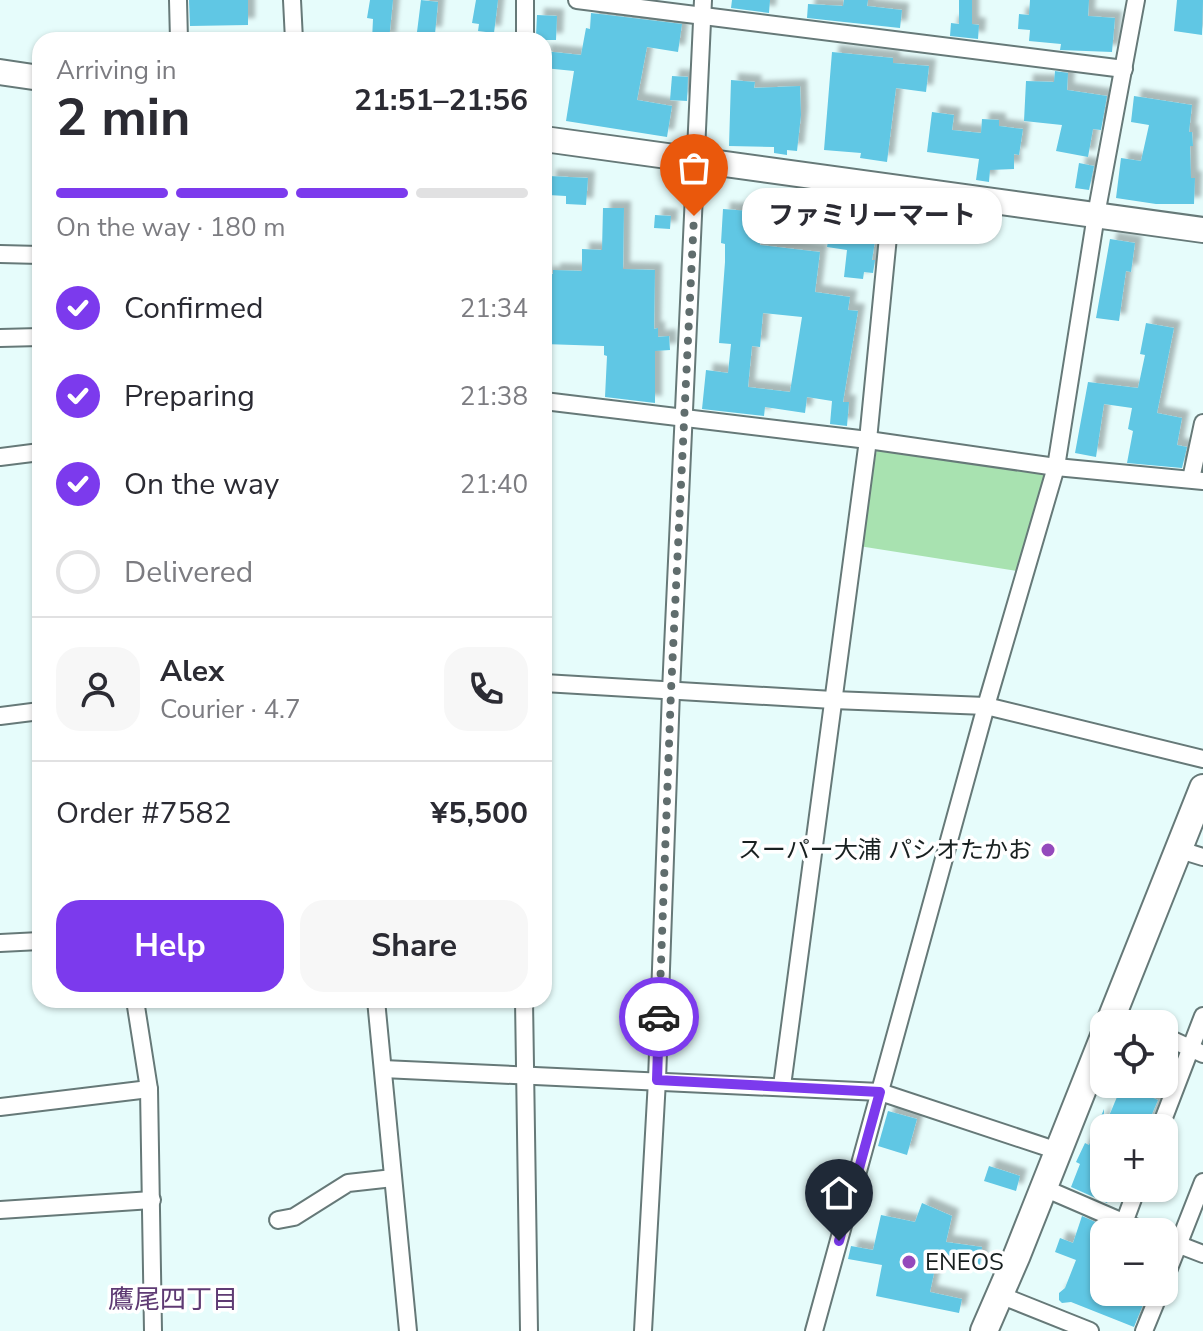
<!DOCTYPE html>
<html lang="en">
<head>
<meta charset="utf-8">
<style>
  :root { --surface:#fff; --page:#f7f7f7; --text:#2b2b33; --muted:#7c7c81; --line:#e1e1e2; --accent:#7c3aed }
  body { margin:0; font-family:"Nunito Sans","Noto Sans JP",sans-serif; background:var(--page); color:var(--text); height:100vh; display:flex; flex-direction:column; font-size:30px; white-space:nowrap }
  * { box-sizing:border-box; margin:0 }
  p { font-size:26px; color:var(--muted) }
  .icon { flex:none; width:44px; height:44px; fill:none; stroke:currentColor; stroke-width:2; stroke-linecap:round; stroke-linejoin:round }
  .map { position:relative; flex:1; overflow:hidden }
  .side { position:absolute; left:32px; top:32px; width:520px; height:976px; display:flex; flex-direction:column; background:var(--surface); border-radius:24px; box-shadow:0 2px 6px #0004 }
  .side>* { flex:none }
  .fabs { position:absolute; left:1090px; top:1010px; display:grid; gap:16px }
  .fabs a { display:grid; place-items:center; width:88px; height:88px; border-radius:16px; background:var(--surface); box-shadow:0 2px 6px #0004; font-size:40px }
  .pin { position:absolute; display:grid; place-items:center; width:68px; height:68px; color:#fff; margin:-82px -34px; border-radius:50% 50% 50% 0; rotate:-45deg; box-shadow:0 0 8px #0007 }
  .pin .icon { rotate:45deg }
  .courier { position:absolute; display:grid; place-items:center; width:80px; height:80px; margin:-40px; border:6px solid #7c3aed; border-radius:50%; background:#fff; color:#222; box-shadow:0 2px 10px #0007 }
  .bubble { position:absolute; height:56px; border-radius:24px; background:var(--surface); box-shadow:0 2px 6px #0004; font-size:26px; font-weight:700; line-height:56px; text-align:center }
  .headline em { font-style:normal; font-weight:700 }
  .headline div { display:flex; flex-direction:column-reverse }
  .headline { display:flex; align-items:center; justify-content:space-between; height:136px; padding:0 24px }
  h1 { font-size:52px; font-weight:700; line-height:60px }
  .bar { display:grid; grid-template-columns:repeat(4,1fr); gap:12px 8px; align-content:center; height:96px; padding:0 24px }
  .bar i { height:10px; border-radius:6px; background:var(--line) }
  .bar .selected { background:var(--accent) }
  .bar p { grid-column:span 4 }
  .line { display:flex; align-items:center; gap:20px; padding:0 24px; border-top:2px solid var(--line) }
  .line div { flex:1 }
  .round { display:grid; place-items:center; flex:none; width:84px; height:84px; border-radius:24px; background:var(--page) }
  ol { padding:0 24px; list-style:none }
  li { display:flex; align-items:center; gap:24px; height:88px }
  li p { margin-inline-start:auto }
  li .icon { padding:8px; border-radius:50%; background:var(--accent); color:#fff; stroke-width:4 }
  li:last-child { color:var(--muted) }
  li i { width:44px; height:44px; border:4px solid var(--line); border-radius:50% }
  .button { display:flex; gap:16px; margin-top:auto; padding:16px 24px }
  .button a { flex:1; height:92px; border-radius:24px; background:var(--accent); color:#fff; font-size:32px; font-weight:700; line-height:92px; text-align:center }
  .button a+a { background:var(--page); color:var(--text) }
  .map>svg:first-child { display:block }
  .green { fill:#a8e2b0 }
  .building { fill:#60c7e4; fill-rule:evenodd; filter:url(#shadow) }
  .lines { fill:none; stroke-linecap:round; stroke-linejoin:round }
  .street-casing { stroke:#667978; stroke-width:20 }
  .secondary-casing { stroke:#667978; stroke-width:28 }
  .primary-casing { stroke:#667978; stroke-width:30 }
  .street { stroke:#fff; stroke-width:16 }
  .secondary { stroke:#fff; stroke-width:24 }
  .primary { stroke:#fff; stroke-width:26 }
  .done { stroke:#606d6d; stroke-width:8; stroke-dasharray:0 14.4 }
  .route { stroke:#7c3aed; stroke-width:10 }
  .poi-dot { fill:#944abc; stroke:#fff; stroke-width:3 }
  .labels { text-anchor:middle; stroke-width:7; stroke-linejoin:round; paint-order:stroke }
  .poi-label { font-size:24px; fill:#182020; stroke:#fff; text-anchor:end }
  .neighbourhood-label { font-size:26px; fill:#5e3a73; stroke:#fff }
</style>
</head>
<body>
<div class="map">
<svg width="1203" height="1331" viewBox="0 0 1203 1331">
  <defs>
    <filter id="shadow"><feDropShadow dx="7" dy="-7" stdDeviation="2" flood-color="#0004"/></filter>
  </defs>
  <rect width="100%" height="100%" fill="#e6fcfb"/>
  <path class="green" d="M877,449L1047,472L1017,571L859,546Z"/>
  <g class="building">
    <path d="M189,0H248V25L190,26Z"/>
    <path d="M370,0H393L389,40H372L373,19L367,18Z"/>
    <path d="M421,0L438,2L435,34L417,32Z"/>
    <path d="M476,0H498L494,33L478,31L479,24L472,23Z"/>
    <path d="M732,0H770L769,13L731,8Z"/>
    <path d="M844,0H868L867,6L902,10L900,28L807,18L808,4L843,6Z"/>
    <path d="M959,0H972V24L979,25L978,39L950,36L951,23L959,24Z"/>
    <path d="M1030,0H1089L1088,16L1115,18L1112,52L1060,50L1061,44L1029,41L1030,30L1018,29L1019,14L1029,15Z"/>
    <path d="M1177,0H1203L1202,35L1174,31Z"/>
    <path d="M591,13L682,24L678,52L647,47L637,100L672,106L667,137L566,121L574,71L544,68V51L581,55L586,28L590,29Z"/>
    <path d="M537,15L557,16L556,40H539V36H536Z"/>
    <path d="M832,52L893,58V63L929,66L926,92L896,88L887,162L860,158L861,153L824,150Z"/>
    <path d="M1055,71L1068,73L1067,90L1107,96L1101,130L1093,129L1088,157L1056,151L1062,125L1024,121L1026,81L1054,82Z"/>
    <path d="M672,76L688,77L687,101L670,100Z"/>
    <path d="M731,80L755,82L754,88L800,86L801,115L797,151L787,150V155L774,153V147L729,146Z"/>
    <path d="M1134,96L1192,105L1189,132H1192L1193,146H1190L1191,178H1195L1194,204H1156L1116,198L1121,158L1141,161L1149,125L1131,122Z"/>
    <path d="M932,112L954,115L952,130L981,133L982,119L999,120V126L1023,129L1019,155L1014,154V169L990,170L989,182L976,180L979,159L927,152Z"/>
    <path d="M1079,163L1094,166L1089,190L1075,188Z"/>
    <path d="M549,176L588,178L586,205L566,204V196L548,195Z"/>
    <path d="M603,208H624L623,269L655,270L654,329L658,328V337L669,336L670,350L655,351V403L605,397L607,356L604,355V346L544,344L545,273L553,274V270L582,271V249L602,250Z"/>
    <path d="M723,209L763,212L760,245L820,252L815,292L850,297L848,310L858,311L843,402H849L847,426L830,424L832,401L807,397L805,413L765,407L764,416L702,409L706,370L728,373L731,344L719,343L725,262V244L721,243ZM763,313L802,317L790,392L748,387L752,346L760,347Z"/>
    <path d="M655,215L671,216L670,229L654,228Z"/>
    <path d="M832,217L846,219L845,224L877,228L872,260H875L873,273L864,272L863,279L844,277L847,250L827,247Z"/>
    <path d="M1110,239L1135,243L1131,272L1126,271L1119,321L1096,318Z"/>
    <path d="M1146,323L1174,328L1157,413L1182,418L1177,445L1187,447L1182,468L1127,463L1133,431L1128,429L1132,408L1104,404L1096,457L1075,453L1088,382L1138,388L1145,355L1140,354Z"/>
    <path d="M1122,1085L1158,1100L1146,1128H1104Z"/>
    <path d="M1104,1109V1188H1113L1107,1203L1071,1187L1080,1164L1076,1162L1085,1143L1089,1145Z"/>
    <path d="M888,1111L917,1119L907,1155L878,1146Z"/>
    <path d="M989,1166L1020,1176L1016,1191L984,1181Z"/>
    <path d="M922,1203L952,1216L946,1242L982,1247L980,1266L937,1259L930,1292L962,1299L959,1313L876,1296L882,1265L848,1259L851,1246L873,1250L881,1215L915,1222Z"/>
    <path d="M1082,1216L1104,1226V1244L1094,1271L1104,1274V1292H1148L1134,1327L1071,1302L1062,1303L1059,1300V1293L1065,1288L1076,1260L1055,1252L1060,1238L1073,1243Z"/>
  </g>
  <g class="lines">
    <g class="street-casing">
      <g id="street">
        <path d="M178,0L179,40"/>
        <path d="M292,0L294,40"/>
        <path d="M577,0L1124,69"/>
        <path d="M525,40V0"/>
        <path d="M0,254L40,255"/>
        <path d="M0,338L40,337"/>
        <path d="M544,401L868,440L1056,467L1203,481"/>
        <path d="M0,457L40,452"/>
        <path d="M1191,479L1203,423"/>
        <path d="M544,683L833,700L986,706L1203,759"/>
        <path d="M0,716L40,711"/>
        <path d="M1177,849L1203,857"/>
        <path d="M0,943L40,941"/>
        <path d="M135,1000L149,1089L153,1331"/>
        <path d="M376,1000L408,1331"/>
        <path d="M524,1000L529,1331"/>
        <path d="M1113,1013L1138,1024"/>
        <path d="M1164,1036L1203,1054"/>
        <path d="M383,1069L880,1092L1058,1151"/>
        <path d="M782,1086L868,440L893,186"/>
        <path d="M0,1107L149,1089"/>
        <path d="M1160,1128L1203,1016"/>
        <path d="M1044,1188L1146,1232"/>
        <path d="M0,1210L152,1200"/>
        <path d="M278,1220L294,1217L348,1183L393,1178"/>
        <path d="M1124,1223L1137,1188"/>
        <path d="M1164,1239L1203,1254"/>
        <path d="M1164,1281L1203,1182"/>
        <path d="M1000,1295L1090,1331"/>
        <path d="M643,1331L657,1080L671,691L703,0"/>
        <path d="M814,1331L986,706L1056,467L1096,215L1136,0"/>
        <path d="M1144,1331L1160,1292"/>
      </g>
    </g>
    <g class="secondary-casing">
      <g id="secondary">
        <path d="M0,72L40,78"/>
        <path d="M544,139L1203,230"/>
      </g>
    </g>
    <g class="primary-casing">
      <g id="primary">
        <path d="M1109,1024L1203,788"/>
        <path d="M984,1331L1017,1255L1104,1036"/>
      </g>
    </g>
    <use href="#street" class="street"/>
    <use href="#secondary" class="secondary"/>
    <use href="#primary" class="primary"/>
  </g>
  <g class="lines">
    <path class="done" d="M659,1017L671,691L694,216"/>
    <path class="route" d="M659,1017L657,1080L880,1092L839,1241"/>
  </g>
  <g class="poi-dot">
    <circle cx="1048" cy="850" r="8"/>
    <circle cx="909" cy="1262" r="8"/>
  </g>
  <g class="labels">
    <g class="poi-label">
      <text x="1032" y="858">スーパー大浦 パシオたかお</text>
      <text x="925" y="1270" text-anchor="start">ENEOS</text>
    </g>
    <g class="neighbourhood-label">
      <text x="173" y="1308">鷹尾四丁目</text>
    </g>
  </g>
</svg>
<div class="fabs">
<a><svg class="icon" aria-label="locate" viewBox="0 0 24 24"><circle cx="12" cy="12" r="6"/><path d="M12 2v4M12 18v4M2 12h4M18 12h4"/></svg></a>
<a>+</a>
<a>−</a>
</div>
<div class="pin" style="left:694px;top:216px;background:#ea580c"><svg class="icon" aria-label="bag" viewBox="0 0 24 24"><path d="M5 8h14l-1 12H6zM9 8a3 3 0 0 1 6 0"/></svg></div>
<div class="pin" style="left:839px;top:1241px;background:#1f2937"><svg class="icon" aria-label="home" viewBox="0 0 24 24"><path d="M3 11l9-7 9 7M6 9v11h12V9"/></svg></div>
<div class="courier" style="left:659px;top:1017px"><svg class="icon" aria-label="car" viewBox="0 0 24 24"><path d="M5 17H2v-5l4-1 3-4h7l3 4 3 1v5h-3M9 17h6M6 11h13"/><circle cx="7" cy="17" r="2"/><circle cx="17" cy="17" r="2"/></svg></div>
<div class="bubble" style="left:742px;top:188px;width:260px">ファミリーマート</div>
<section class="side">
<div class="headline"><div><h1>2 min</h1><p>Arriving in</p></div><em>21:51–21:56</em></div>
<div class="bar"><i class="selected"></i><i class="selected"></i><i class="selected"></i><i></i><p>On the way · 180 m</p></div>
<ol>
<li><svg class="icon" aria-label="check" viewBox="0 0 24 24"><path d="M5 12l5 5 9-10"/></svg>Confirmed<p>21:34</p></li>
<li><svg class="icon" aria-label="check" viewBox="0 0 24 24"><path d="M5 12l5 5 9-10"/></svg>Preparing<p>21:38</p></li>
<li><svg class="icon" aria-label="check" viewBox="0 0 24 24"><path d="M5 12l5 5 9-10"/></svg>On the way<p>21:40</p></li>
<li><i></i>Delivered</li>
</ol>
<div class="line" style="height:144px"><a class="round"><svg class="icon" aria-label="person" viewBox="0 0 24 24"><circle cx="12" cy="8" r="4"/><path d="M4 21q1-7 8-7t8 7"/></svg></a><div><b>Alex</b><p>Courier · 4.7</p></div><a class="round"><svg class="icon" aria-label="phone" viewBox="0 0 24 24"><path d="M5 4h4l2 5-3 2q2 4 5 5l2-3 5 2v4C11 20 4 13 5 4z"/></svg></a></div>
<div class="line" style="height:104px"><div>Order #7582</div><b>¥5,500</b></div>
<div class="button"><a>Help</a><a>Share</a></div>
</section>
</div>
</body>
</html>
